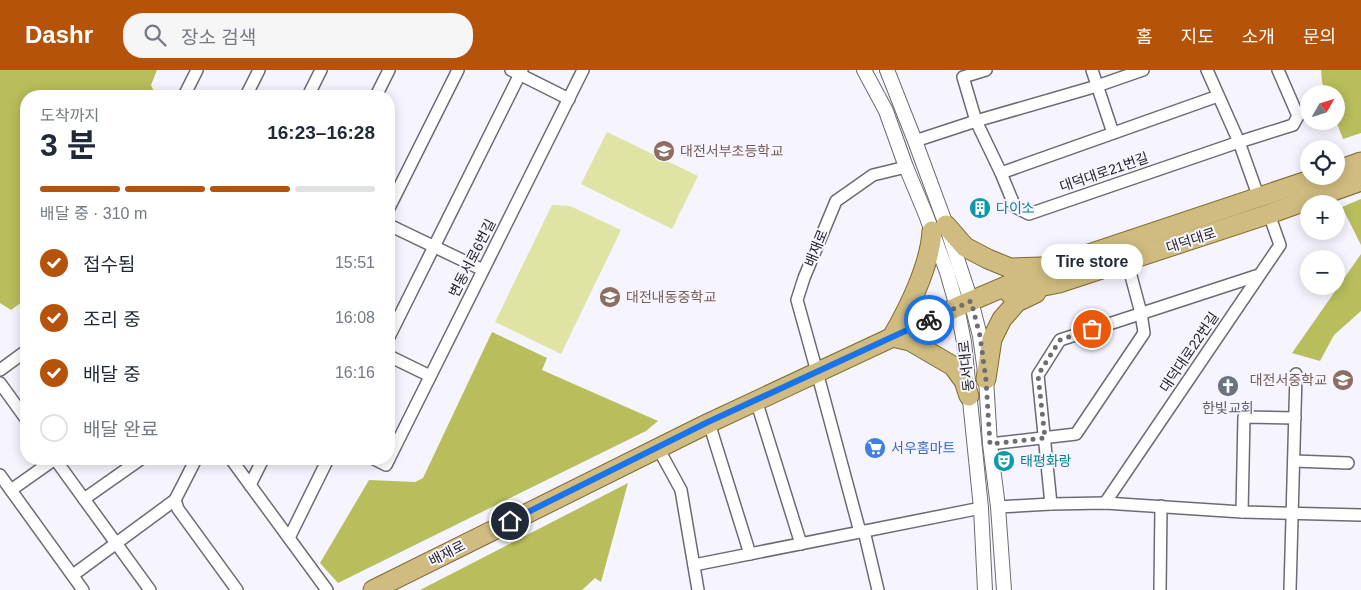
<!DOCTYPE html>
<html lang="ko">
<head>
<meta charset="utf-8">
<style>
  :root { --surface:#fff; --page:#f6f6f7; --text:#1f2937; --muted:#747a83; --line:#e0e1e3; --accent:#b45309 }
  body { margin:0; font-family:Helvetica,"Noto Sans KR",sans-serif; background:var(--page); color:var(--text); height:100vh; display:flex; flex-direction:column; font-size:19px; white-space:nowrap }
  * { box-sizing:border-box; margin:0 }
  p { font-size:16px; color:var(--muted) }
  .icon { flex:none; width:28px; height:28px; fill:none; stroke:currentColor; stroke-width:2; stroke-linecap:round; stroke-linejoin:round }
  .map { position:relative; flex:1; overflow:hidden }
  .drawer { position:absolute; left:20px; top:20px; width:375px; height:375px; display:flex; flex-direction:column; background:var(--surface); border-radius:20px; box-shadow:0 2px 12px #0003 }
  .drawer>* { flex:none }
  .needle { width:32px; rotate:51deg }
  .controls { position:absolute; left:1300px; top:15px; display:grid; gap:10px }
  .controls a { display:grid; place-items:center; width:45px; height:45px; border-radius:50%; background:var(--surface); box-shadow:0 2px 12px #0003; font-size:25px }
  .pin { position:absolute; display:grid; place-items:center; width:42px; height:42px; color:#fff; margin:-21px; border:2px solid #fff; border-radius:50%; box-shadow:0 1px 5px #0007 }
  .courier { position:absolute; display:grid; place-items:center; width:50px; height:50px; margin:-25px; border:4px solid #1a73e8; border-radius:50%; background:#fff; color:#222; box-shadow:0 1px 6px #0007 }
  .bubble { position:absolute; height:35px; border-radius:18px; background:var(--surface); box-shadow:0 2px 12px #0003; font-size:16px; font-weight:700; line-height:35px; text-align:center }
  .summary em { font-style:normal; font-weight:700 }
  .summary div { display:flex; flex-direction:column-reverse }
  .summary { display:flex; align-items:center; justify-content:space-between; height:85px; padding:0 20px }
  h1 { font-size:32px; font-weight:700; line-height:38px }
  .bar { display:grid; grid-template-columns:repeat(4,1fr); gap:8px 5px; align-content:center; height:60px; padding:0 20px }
  .bar i { height:6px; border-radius:4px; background:var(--line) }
  .bar .selected { background:var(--accent) }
  .bar p { grid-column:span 4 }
  ol { padding:0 20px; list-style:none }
  li { display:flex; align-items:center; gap:15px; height:55px }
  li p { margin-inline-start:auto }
  li .icon { padding:5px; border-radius:50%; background:var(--accent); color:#fff; stroke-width:4 }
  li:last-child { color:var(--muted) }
  li i { width:28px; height:28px; border:2px solid var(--line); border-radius:50% }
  header { display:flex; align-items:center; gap:30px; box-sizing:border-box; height:70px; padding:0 25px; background:var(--accent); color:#fff }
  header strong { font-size:24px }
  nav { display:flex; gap:28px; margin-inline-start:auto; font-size:18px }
  .search { width:350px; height:45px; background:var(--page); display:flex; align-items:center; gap:12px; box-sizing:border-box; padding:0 18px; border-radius:20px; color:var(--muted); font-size:19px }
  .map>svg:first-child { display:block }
  .green { fill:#dfe4a4 }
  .forest { fill:#b8be5b }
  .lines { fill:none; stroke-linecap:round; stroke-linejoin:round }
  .minor-casing { stroke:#6c6b73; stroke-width:14 }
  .tertiary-casing { stroke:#6c6b73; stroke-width:16 }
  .primary-casing { stroke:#7f6a2b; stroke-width:21 }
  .minor { stroke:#fff; stroke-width:11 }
  .tertiary { stroke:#fff; stroke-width:14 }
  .primary { stroke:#d0bc80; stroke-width:19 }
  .done { stroke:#6e6d73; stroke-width:5; stroke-dasharray:0 9 }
  .route { stroke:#1a73e8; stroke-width:6 }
  .labels { text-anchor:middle; stroke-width:4; stroke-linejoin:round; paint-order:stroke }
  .education-label { font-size:14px; fill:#785e54; stroke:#f6f4fe; text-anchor:start }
  .street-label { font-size:14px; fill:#252428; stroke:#f6f4fe }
  .culture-label { font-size:14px; fill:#0d838f; stroke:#f6f4fe; text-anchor:start }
  .worship-label { font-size:14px; fill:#5b616d; stroke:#f6f4fe }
  .shop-label { font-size:14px; fill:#366cbe; stroke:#f6f4fe; text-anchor:start }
</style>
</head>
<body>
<header>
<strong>Dashr</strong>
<div class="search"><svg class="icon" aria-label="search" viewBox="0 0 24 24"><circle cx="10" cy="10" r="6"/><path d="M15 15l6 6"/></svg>장소 검색</div>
<nav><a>홈</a><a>지도</a><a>소개</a><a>문의</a></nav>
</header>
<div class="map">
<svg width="1361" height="520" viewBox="0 0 1361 520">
  <rect width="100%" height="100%" fill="#f6f4fe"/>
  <g class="green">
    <path d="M607,62L698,106L672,159L581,114Z"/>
    <path d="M552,135L570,136L621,160L561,284L495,252Z"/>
  </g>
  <g class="forest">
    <path d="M0,0H157L151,15L156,26H26V229L11,240L0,233Z"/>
    <path d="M1321,0H1361V63L1343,69L1336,51V24H1326L1322,12Z"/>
    <path d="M1361,129V175L1342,137Z"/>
    <path d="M1361,184V241L1334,265L1320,291L1292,283Z"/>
    <path d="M492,262L547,288L542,300L658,351L646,361L338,513L320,493L369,410L415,412L423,408Z"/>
    <path d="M628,413L601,512L595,508L582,520H420Z"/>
  </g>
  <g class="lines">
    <g class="minor-casing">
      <g id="minor">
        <path d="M511,0L569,29"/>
        <path d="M986,0L963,7L976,51L1001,103L1015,137L1029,144L1239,72L1293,55L1298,46L1278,0"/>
        <path d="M1092,0L1113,63"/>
        <path d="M1207,0L1239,72L1259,128"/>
        <path d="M184,26L197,0"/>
        <path d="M246,26L259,0"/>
        <path d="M308,26L321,0"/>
        <path d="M376,26L389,0"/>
        <path d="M915,71L976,51L1097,16L1143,0"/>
        <path d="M1001,103L1218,26"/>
        <path d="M389,138L458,0"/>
        <path d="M389,155L483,200"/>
        <path d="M389,267L522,0"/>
        <path d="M389,286L430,306"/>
        <path d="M0,300L26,281"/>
        <path d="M0,313L26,349"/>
        <path d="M756,330L801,474"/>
        <path d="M709,353L750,484"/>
        <path d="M990,374L1076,364L1144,263L1141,243L1127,191"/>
        <path d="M658,378L681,420L698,520"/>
        <path d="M55,389L150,520"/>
        <path d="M231,389L327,520"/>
        <path d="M374,389L386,395L389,389"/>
        <path d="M389,389L583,0"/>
        <path d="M1294,391L1348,393"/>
        <path d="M0,405L83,520"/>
        <path d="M250,415L263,389"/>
        <path d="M11,420L55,389"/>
        <path d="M84,429L141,389"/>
        <path d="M175,430L178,439L237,520"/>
        <path d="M1105,433L1280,175L1269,144"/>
        <path d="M1051,434L1038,305L1060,270L1259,205"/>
        <path d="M998,437L1051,434L1105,433L1242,442L1361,445"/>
        <path d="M1242,442L1244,347L1295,348"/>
        <path d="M864,461L878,520"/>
        <path d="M860,462L817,302L797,230L804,208L836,131L873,105L906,97"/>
        <path d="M289,468L328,389"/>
        <path d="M694,495L981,438"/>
        <path d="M73,505L175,430L196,389"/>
        <path d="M1160,520L1161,436"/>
        <path d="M1290,520L1296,304"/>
      </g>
    </g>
    <g class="tertiary-casing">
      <g id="tertiary">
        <path d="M864,0L886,41L906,97L926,145L947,202L957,237L964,272L981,438L985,520"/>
        <path d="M887,0L915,71L946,155L971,231L980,266L986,309L990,374L998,437L1004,520"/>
      </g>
    </g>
    <g class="primary-casing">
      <g id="primary">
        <path d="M1336,101L1361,92"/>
        <path d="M946,155L965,177L988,189L1010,198L1042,197"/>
        <path d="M1009,223L1059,213L1269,144L1361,111"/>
        <path d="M892,267C909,238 930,195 932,161"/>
        <path d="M892,267L910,271L953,296L964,311L969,326"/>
        <path d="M986,309L992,269L1002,249L1017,232L1036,223"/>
        <path d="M373,520L709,353L957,237L1053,196L1322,106"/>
      </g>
    </g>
    <use href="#minor" class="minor"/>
    <use href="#tertiary" class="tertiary"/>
    <use href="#primary" class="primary"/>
  </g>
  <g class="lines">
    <path class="done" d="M929,250L971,231L980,266L986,310L990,374L1045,368L1038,305L1060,270L1092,259"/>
    <path class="route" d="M510,451L708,352L929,250"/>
  </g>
  <defs>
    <g id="school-disc" transform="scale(1.125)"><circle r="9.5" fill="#8d6e63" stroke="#f6f4fe"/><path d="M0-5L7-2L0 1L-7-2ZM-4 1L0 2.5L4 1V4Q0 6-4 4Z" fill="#fff"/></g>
    <g id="building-disc" transform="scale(1.125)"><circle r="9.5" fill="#0f9aa8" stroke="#f6f4fe"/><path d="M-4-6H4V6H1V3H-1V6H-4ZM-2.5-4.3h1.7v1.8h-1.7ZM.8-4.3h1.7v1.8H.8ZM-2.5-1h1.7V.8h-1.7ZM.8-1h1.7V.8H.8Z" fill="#fff"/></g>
    <g id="church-disc" transform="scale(1.125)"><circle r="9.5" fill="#6b7280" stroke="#f6f4fe"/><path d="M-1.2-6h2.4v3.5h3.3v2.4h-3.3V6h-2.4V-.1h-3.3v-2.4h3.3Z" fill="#fff"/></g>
    <g id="supermarket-disc" transform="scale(1.125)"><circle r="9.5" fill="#3f7fe0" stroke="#f6f4fe"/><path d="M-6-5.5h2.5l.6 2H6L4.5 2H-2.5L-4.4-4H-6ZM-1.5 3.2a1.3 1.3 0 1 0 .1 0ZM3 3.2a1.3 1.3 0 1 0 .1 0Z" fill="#fff"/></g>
    <g id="theatre-disc" transform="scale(1.125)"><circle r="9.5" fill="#0f9aa8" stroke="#f6f4fe"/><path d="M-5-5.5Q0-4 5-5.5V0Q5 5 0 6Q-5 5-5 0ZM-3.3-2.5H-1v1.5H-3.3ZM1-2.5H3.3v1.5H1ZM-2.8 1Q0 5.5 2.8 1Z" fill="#fff"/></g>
  </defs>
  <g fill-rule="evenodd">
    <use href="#school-disc" x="664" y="81"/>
    <use href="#building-disc" x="980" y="138"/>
    <use href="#school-disc" x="610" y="227"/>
    <use href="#school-disc" x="1343" y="310"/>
    <use href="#church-disc" x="1228" y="316"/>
    <use href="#supermarket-disc" x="875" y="378"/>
    <use href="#theatre-disc" x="1004" y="391"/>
  </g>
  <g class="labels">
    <g class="education-label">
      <text x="680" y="86">대전서부초등학교</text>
      <text x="626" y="232">대전내동중학교</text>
      <text x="1327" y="315" text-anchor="end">대전서중학교</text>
    </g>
    <g class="street-label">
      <text transform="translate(1104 102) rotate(-19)" y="5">대덕대로21번길</text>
      <text transform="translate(1191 170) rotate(-18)" y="5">대덕대로</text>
      <text transform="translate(816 178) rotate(-68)" y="5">배재로</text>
      <text transform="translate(472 188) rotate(-63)" y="5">변동서로6번길</text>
      <text transform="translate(1189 282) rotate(-56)" y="5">대덕대로22번길</text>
      <text transform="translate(966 296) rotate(-96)" y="5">동서대로</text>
      <text transform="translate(447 483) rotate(-27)" y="5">배재로</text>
    </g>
    <g class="culture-label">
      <text x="996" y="143">다이소</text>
      <text x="1020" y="396">태평화랑</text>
    </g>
    <g class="worship-label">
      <text x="1228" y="343">한빛교회</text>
    </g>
    <g class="shop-label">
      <text x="891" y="383">서우홈마트</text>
    </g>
  </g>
</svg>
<div class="controls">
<a><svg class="needle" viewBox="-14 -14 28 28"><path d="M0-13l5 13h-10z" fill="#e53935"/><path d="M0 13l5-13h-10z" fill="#747a83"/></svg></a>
<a><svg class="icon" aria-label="locate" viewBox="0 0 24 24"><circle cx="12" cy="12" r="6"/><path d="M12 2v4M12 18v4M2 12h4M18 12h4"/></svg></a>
<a>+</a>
<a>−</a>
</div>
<div class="pin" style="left:1092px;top:259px;background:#ea580c"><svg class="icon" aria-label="bag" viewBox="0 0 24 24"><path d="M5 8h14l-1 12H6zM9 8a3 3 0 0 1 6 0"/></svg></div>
<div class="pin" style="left:510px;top:451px;background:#1f2937"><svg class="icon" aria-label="home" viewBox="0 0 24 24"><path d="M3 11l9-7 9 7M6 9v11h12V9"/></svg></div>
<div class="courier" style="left:929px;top:250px"><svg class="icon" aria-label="bike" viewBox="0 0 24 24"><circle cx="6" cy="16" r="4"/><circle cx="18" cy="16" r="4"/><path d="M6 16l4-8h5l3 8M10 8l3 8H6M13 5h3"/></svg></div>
<div class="bubble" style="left:1041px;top:174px;width:102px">Tire store</div>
<section class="drawer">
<div class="summary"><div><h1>3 분</h1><p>도착까지</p></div><em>16:23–16:28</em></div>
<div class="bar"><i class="selected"></i><i class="selected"></i><i class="selected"></i><i></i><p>배달 중 · 310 m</p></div>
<ol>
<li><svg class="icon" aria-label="check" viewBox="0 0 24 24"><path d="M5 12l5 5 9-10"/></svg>접수됨<p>15:51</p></li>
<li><svg class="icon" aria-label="check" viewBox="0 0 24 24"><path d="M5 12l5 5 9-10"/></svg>조리 중<p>16:08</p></li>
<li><svg class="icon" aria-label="check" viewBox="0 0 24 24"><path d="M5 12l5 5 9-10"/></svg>배달 중<p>16:16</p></li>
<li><i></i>배달 완료</li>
</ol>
</section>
</div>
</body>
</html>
